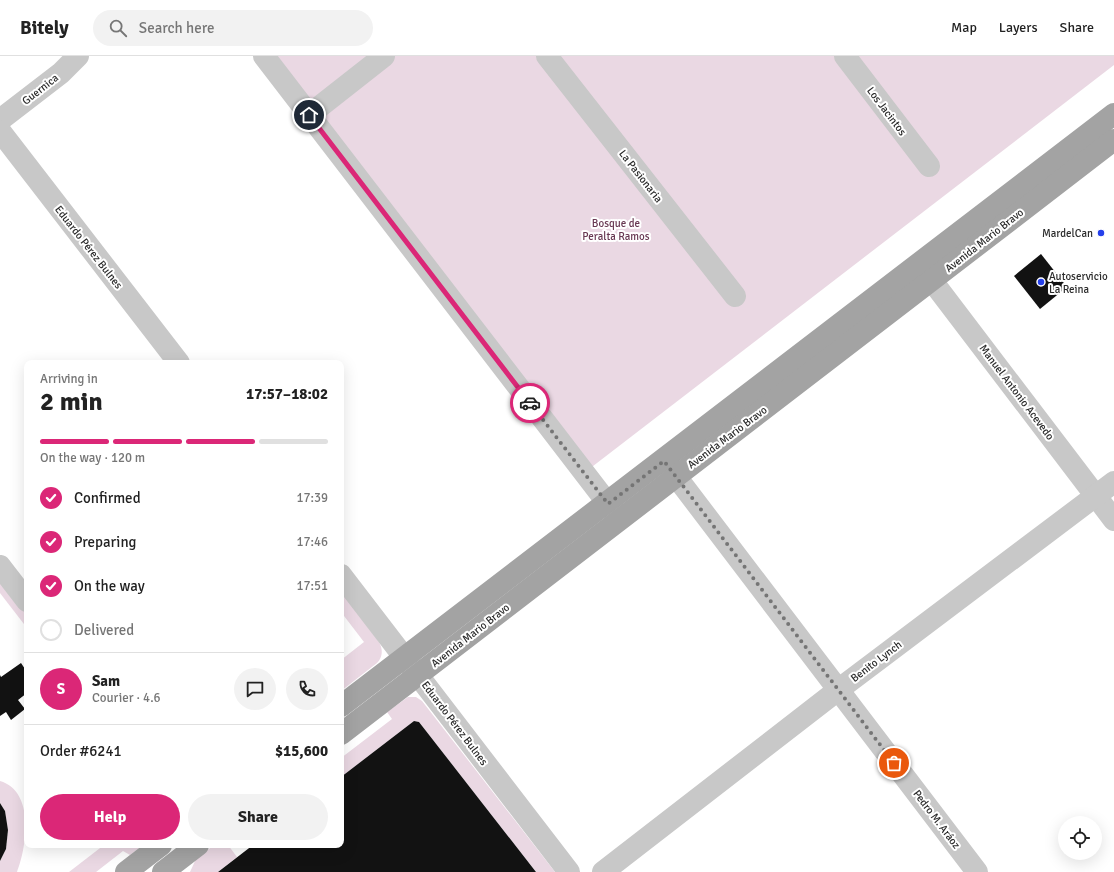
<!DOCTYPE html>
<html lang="en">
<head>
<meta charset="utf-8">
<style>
  :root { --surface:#fff; --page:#f2f2f2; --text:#222; --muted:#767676; --line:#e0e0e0; --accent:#db2777 }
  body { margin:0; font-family:Signika,sans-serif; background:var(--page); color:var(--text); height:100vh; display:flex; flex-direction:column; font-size:15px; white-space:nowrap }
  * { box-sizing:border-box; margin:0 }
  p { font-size:13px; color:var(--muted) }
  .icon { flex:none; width:22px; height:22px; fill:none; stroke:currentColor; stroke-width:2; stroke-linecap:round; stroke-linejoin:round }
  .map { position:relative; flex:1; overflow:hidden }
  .panel { position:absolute; left:24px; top:304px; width:320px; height:488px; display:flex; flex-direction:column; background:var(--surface); border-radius:8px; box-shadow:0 4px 16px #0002 }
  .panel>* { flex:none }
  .controls { position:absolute; left:1058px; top:760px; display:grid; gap:8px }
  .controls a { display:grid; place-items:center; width:44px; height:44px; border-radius:50%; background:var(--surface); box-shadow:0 4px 16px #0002; font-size:20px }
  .pin { position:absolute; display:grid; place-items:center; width:34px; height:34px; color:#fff; margin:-17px; border:2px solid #fff; border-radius:50%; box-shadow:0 1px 4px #0007 }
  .courier { position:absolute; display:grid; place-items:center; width:40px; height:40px; margin:-20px; border:3px solid #db2777; border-radius:50%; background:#fff; color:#222; box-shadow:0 1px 5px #0007 }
  .summary em { font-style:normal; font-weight:700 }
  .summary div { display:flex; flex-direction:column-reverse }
  .summary { display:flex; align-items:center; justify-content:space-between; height:68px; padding:0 16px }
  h1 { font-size:26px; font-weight:700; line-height:30px }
  .bar { display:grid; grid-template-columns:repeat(4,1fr); gap:6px 4px; align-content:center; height:48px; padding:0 16px }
  .bar i { height:5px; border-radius:3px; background:var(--line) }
  .bar .selected { background:var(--accent) }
  .bar p { grid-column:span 4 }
  .line { display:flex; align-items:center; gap:10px; padding:0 16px; border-top:1px solid var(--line) }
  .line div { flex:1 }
  .round { display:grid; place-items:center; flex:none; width:42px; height:42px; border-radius:21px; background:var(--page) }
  ol { padding:0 16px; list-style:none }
  li { display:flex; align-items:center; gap:12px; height:44px }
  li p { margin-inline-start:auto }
  li .icon { padding:4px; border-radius:50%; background:var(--accent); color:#fff; stroke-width:4 }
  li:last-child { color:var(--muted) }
  li i { width:22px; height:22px; border:2px solid var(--line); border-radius:50% }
  .primary-button { display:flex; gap:8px; margin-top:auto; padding:8px 16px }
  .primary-button a { flex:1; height:46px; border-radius:24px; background:var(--accent); color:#fff; font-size:16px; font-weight:700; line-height:46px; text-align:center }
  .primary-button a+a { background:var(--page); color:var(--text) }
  header { display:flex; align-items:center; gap:24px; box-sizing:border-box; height:56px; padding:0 20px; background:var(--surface); border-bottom:1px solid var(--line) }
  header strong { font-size:19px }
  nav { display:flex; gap:22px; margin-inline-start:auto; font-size:14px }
  .search { width:280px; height:36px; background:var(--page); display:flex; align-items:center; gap:10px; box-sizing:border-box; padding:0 14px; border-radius:22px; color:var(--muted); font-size:15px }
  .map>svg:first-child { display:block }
  .green { fill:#ead8e3 }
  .building { fill:#121212 }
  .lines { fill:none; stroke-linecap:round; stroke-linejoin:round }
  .minor { stroke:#c8c8c8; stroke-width:22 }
  .major { stroke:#a3a3a3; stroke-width:22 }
  .done { stroke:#757575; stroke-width:4; stroke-dasharray:0 7.2 }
  .route { stroke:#db2777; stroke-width:5 }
  .poi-dot { fill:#2540eb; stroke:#fff; stroke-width:1.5 }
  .labels { text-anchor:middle; stroke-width:4; stroke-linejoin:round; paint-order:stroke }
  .street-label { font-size:11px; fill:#2b2b2b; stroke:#fff }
  .park-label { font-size:11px; fill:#683852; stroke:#fff }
  .poi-label { font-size:11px; fill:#2b2b2b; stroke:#fff; text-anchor:end }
</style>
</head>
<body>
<header>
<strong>Bitely</strong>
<div class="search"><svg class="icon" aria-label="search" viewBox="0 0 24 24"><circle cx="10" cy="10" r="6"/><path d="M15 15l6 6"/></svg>Search here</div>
<nav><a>Map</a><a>Layers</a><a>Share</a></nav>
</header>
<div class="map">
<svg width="1114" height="816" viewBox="0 0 1114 816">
  <rect width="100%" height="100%" fill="#fff"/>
  <g class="green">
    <path d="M264,0H1114V9L584,417Z"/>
    <path d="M0,522L27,558V572L0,537Z"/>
    <path d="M341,535L379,586C383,593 383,601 377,607L341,635V604L364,586L341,556Z"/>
    <path d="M408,641H416L422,645L555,816H536L419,666L414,665L341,721V702L392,663L387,656Z"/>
    <path d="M0,725C35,735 27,791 17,816H0V805L6,793L8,774L5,755L0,747Z"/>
    <path d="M104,789H143L130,799L123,795L96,816H69Z"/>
    <path d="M214,789H228L237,801L218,816H190L196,803Z"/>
  </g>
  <g class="building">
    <path d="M1041,198L1067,231L1040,253L1014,220Z"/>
    <path d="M21,607L27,616V637L18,644L25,653L11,664L6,656L0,660V619L1,621Z"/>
    <path d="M414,665L419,666L536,816H218L253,789H341V721Z"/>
    <path d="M0,747L5,755L8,774L6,793L0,805Z"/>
  </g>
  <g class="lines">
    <g class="minor">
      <path d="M264,0L619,462"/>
      <path d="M547,0L735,240"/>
      <path d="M845,0L929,110"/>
      <path d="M309,59L384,0"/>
      <path d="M0,64L61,17L78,0"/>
      <path d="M0,75L179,307"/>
      <path d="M920,209L1114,464"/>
      <path d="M665,406L977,816"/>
      <path d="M0,510L27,545"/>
      <path d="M341,519L569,816"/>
      <path d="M603,816L838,634L1114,426"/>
    </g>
    <g class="major">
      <path d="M341,650L1114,58"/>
      <path d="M341,678L1114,84"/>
      <path d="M126,816L161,789"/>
      <path d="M163,816L198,789"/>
    </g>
  </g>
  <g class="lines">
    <path class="done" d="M530,347L608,448L664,405L894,707"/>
    <path class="route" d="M309,59L530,347"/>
  </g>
  <g class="poi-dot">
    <circle cx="1101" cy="177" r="4"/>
    <circle cx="1041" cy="226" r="4"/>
  </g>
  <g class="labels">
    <g class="street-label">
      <text transform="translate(40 33) rotate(-38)" y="4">Guernica</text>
      <text transform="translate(887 55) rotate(53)" y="4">Los Jacintos</text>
      <text transform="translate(641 120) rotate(52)" y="4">La Pasionaria</text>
      <text transform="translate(984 184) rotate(-38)" y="4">Avenida Mario Bravo</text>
      <text transform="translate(89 191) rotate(52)" y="4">Eduardo Pérez Bulnes</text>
      <text transform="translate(1017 336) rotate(53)" y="4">Manuel Antonio Acevedo</text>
      <text transform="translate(727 381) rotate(-37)" y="4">Avenida Mario Bravo</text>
      <text transform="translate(470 579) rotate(-38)" y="4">Avenida Mario Bravo</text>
      <text transform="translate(876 605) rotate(-37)" y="4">Benito Lynch</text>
      <text transform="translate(455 667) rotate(53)" y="4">Eduardo Pérez Bulnes</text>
      <text transform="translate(937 763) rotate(53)" y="4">Pedro M. Aráoz</text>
    </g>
    <g class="park-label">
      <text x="616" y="171">Bosque de<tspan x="616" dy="13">Peralta Ramos</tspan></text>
    </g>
    <g class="poi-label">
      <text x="1093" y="181">MardelCan</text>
      <text x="1049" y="224" text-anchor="start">Autoservicio<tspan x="1049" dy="13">La Reina</tspan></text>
    </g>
  </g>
</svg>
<div class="controls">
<a><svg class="icon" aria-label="locate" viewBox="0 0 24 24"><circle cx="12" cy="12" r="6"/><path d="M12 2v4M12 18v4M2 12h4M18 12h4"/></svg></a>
</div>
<div class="pin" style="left:894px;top:707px;background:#ea580c"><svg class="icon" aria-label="bag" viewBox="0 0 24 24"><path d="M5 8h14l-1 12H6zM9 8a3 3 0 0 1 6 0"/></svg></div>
<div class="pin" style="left:309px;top:59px;background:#1f2937"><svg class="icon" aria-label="home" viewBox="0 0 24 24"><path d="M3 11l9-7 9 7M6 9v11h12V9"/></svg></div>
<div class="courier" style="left:530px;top:347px"><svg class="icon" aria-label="car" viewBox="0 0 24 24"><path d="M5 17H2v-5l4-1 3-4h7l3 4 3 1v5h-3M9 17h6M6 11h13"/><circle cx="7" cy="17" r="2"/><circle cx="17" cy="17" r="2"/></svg></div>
<section class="panel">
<div class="summary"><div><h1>2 min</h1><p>Arriving in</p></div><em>17:57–18:02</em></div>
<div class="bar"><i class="selected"></i><i class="selected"></i><i class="selected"></i><i></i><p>On the way · 120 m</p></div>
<ol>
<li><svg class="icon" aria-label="check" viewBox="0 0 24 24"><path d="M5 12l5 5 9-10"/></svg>Confirmed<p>17:39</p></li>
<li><svg class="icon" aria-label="check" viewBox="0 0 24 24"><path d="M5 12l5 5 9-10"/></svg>Preparing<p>17:46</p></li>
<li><svg class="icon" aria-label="check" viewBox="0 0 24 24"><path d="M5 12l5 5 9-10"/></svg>On the way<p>17:51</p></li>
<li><i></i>Delivered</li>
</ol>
<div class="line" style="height:72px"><b class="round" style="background:var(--accent);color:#fff">S</b><div><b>Sam</b><p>Courier · 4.6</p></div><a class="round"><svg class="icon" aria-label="chat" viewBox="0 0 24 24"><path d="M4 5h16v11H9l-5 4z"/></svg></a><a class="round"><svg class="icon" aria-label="phone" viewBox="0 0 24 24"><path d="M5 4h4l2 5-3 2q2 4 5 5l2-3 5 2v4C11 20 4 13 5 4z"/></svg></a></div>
<div class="line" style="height:52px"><div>Order #6241</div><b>$15,600</b></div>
<div class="primary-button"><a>Help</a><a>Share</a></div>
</section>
</div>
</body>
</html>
